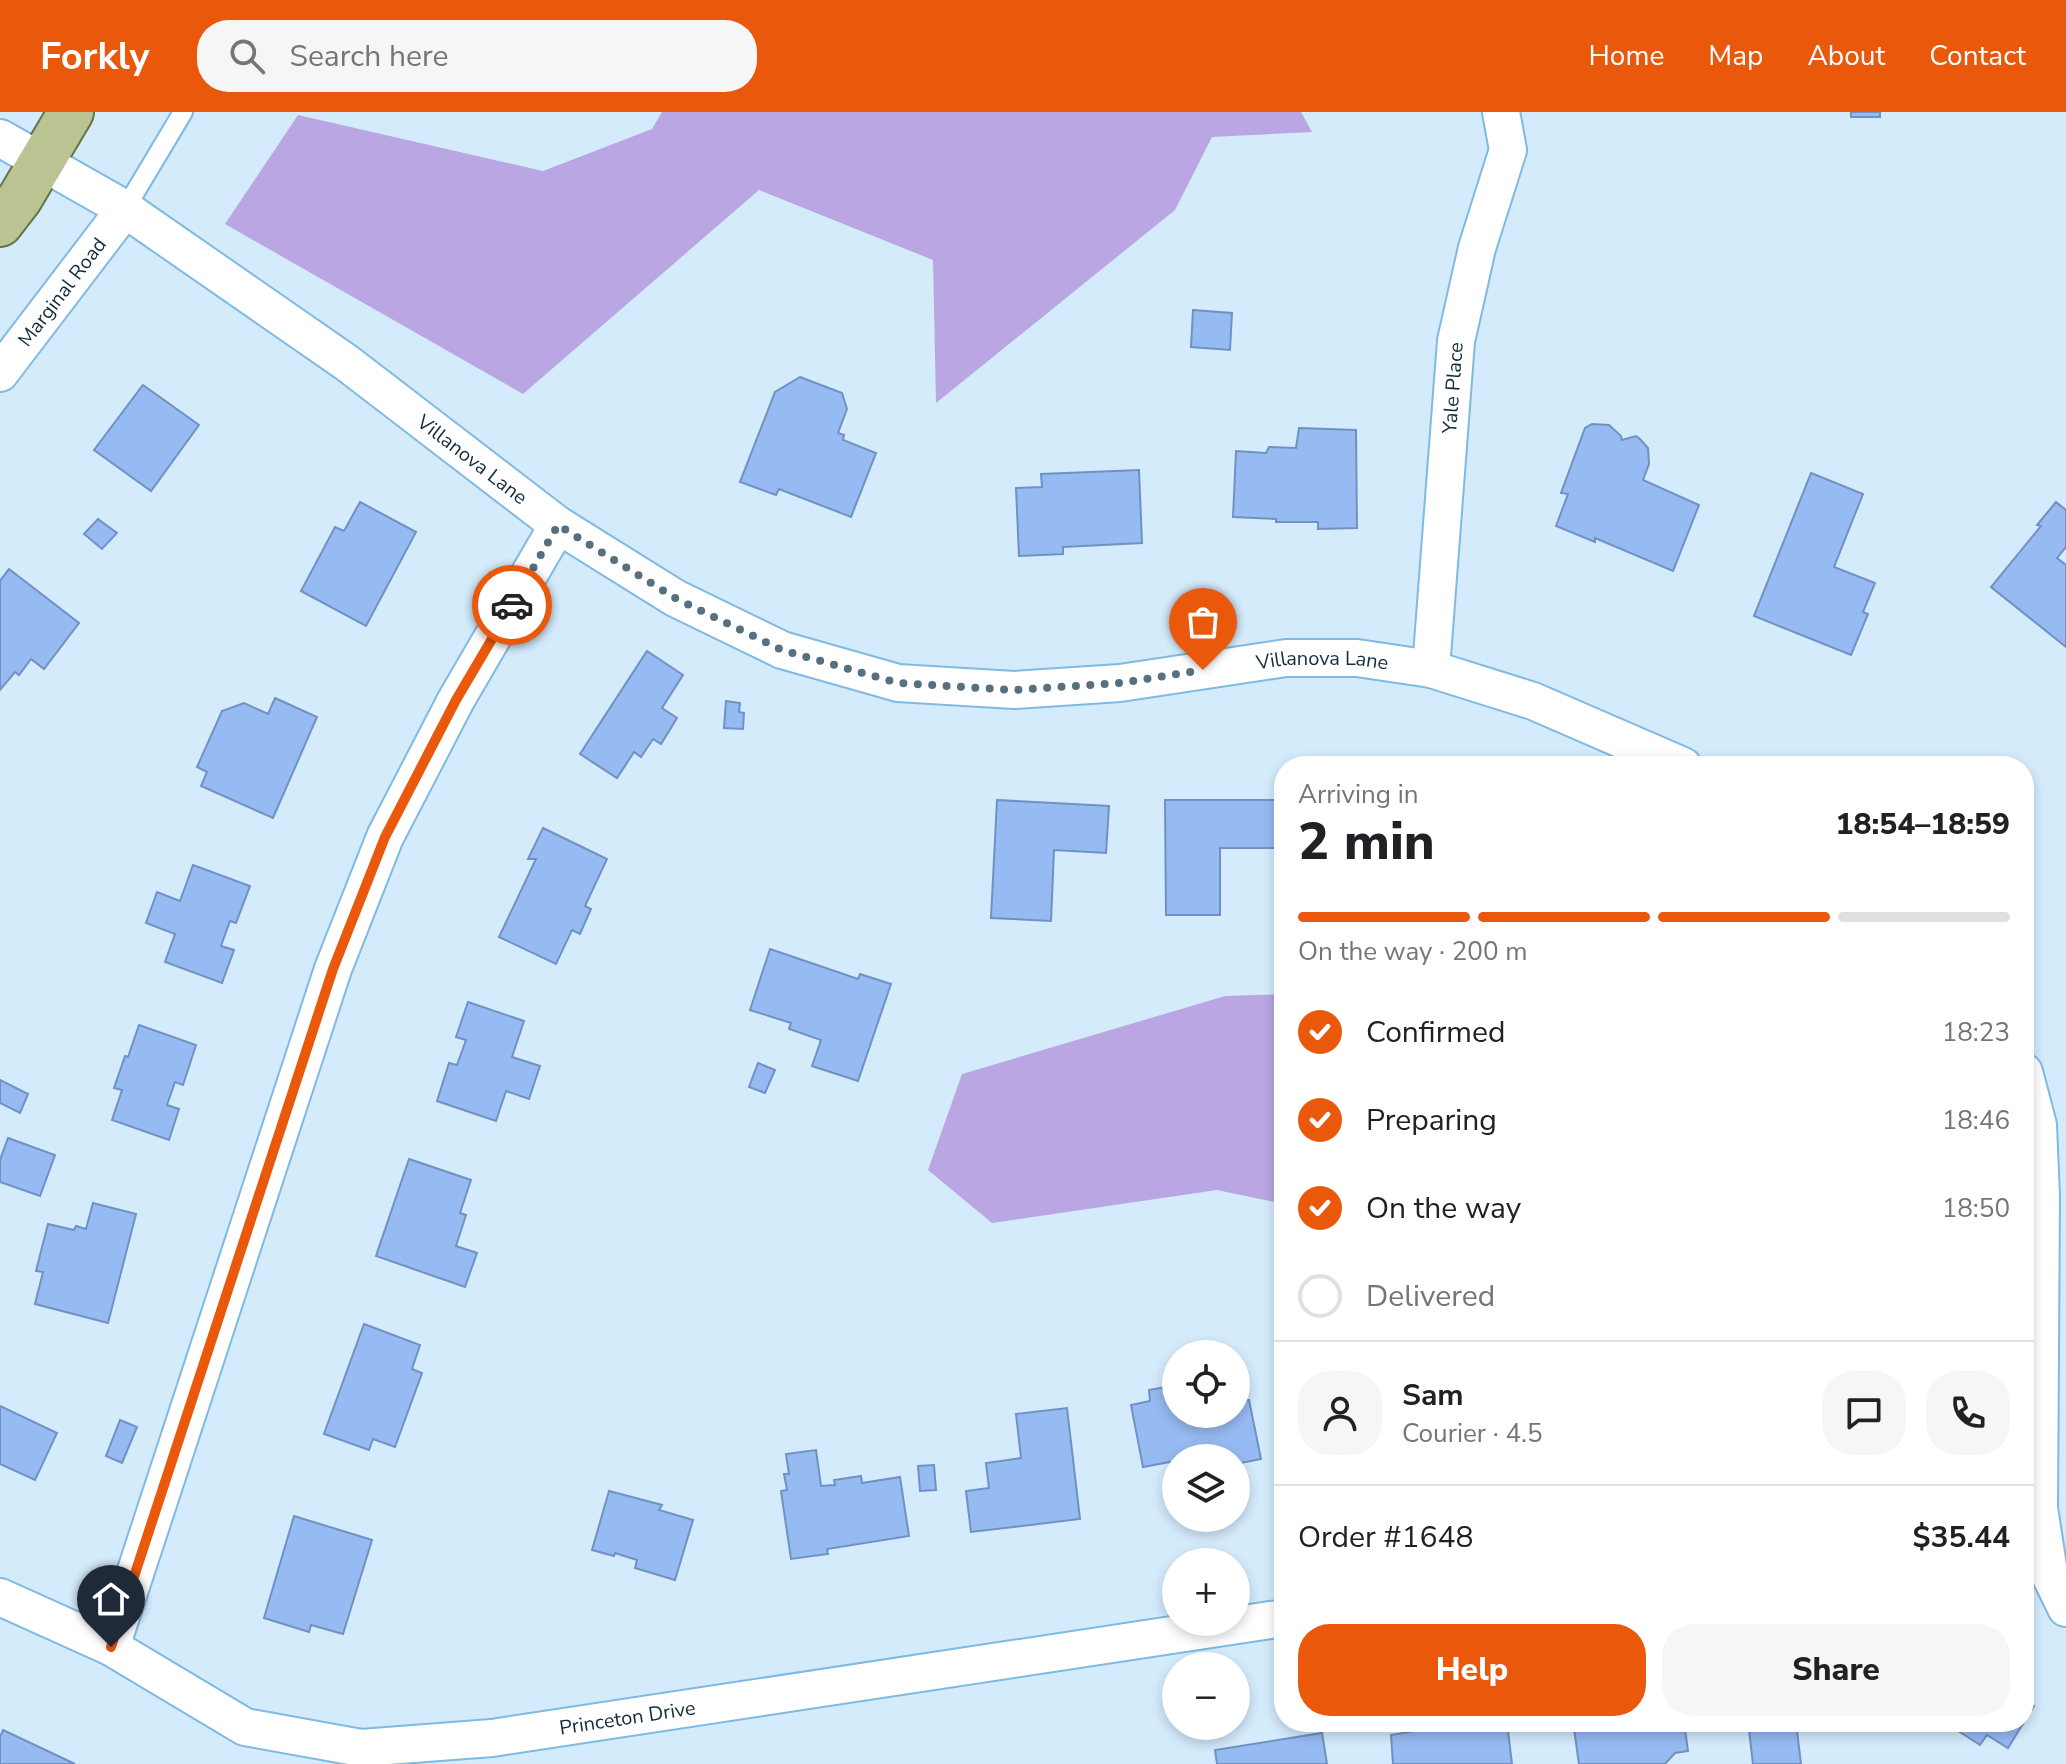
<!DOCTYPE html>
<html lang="en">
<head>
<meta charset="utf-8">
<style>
  :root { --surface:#fff; --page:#f6f6f6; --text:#202124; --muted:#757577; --line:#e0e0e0; --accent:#ea580c }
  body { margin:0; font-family:"Nunito Sans",sans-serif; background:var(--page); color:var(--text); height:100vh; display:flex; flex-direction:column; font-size:30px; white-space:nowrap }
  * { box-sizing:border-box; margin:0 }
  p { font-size:26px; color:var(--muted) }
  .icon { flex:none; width:44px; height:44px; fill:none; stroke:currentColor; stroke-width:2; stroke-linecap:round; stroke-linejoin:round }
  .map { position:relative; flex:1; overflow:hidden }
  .details { position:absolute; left:1274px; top:644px; width:760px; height:976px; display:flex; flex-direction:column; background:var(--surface); border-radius:32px; box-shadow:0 4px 12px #0003 }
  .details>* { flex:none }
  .fabs { position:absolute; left:1162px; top:1228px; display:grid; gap:16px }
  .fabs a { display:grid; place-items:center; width:88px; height:88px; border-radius:50%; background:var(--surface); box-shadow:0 4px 12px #0003; font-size:40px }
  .pin { position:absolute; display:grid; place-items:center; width:68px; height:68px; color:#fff; margin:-82px -34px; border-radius:50% 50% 50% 0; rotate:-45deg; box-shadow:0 0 8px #0007 }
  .pin .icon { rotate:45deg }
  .courier { position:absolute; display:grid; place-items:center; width:80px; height:80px; margin:-40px; border:6px solid #ea580c; border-radius:50%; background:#fff; color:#222; box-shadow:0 2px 10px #0007 }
  .head em { font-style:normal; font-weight:800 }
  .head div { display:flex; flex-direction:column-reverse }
  .head { display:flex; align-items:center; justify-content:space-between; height:136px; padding:0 24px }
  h1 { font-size:52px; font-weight:800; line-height:60px }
  .bar { display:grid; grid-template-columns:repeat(4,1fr); gap:12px 8px; align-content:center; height:96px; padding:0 24px }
  .bar i { height:10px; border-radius:6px; background:var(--line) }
  .bar .active { background:var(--accent) }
  .bar p { grid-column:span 4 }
  .line { display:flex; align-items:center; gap:20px; padding:0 24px; border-top:2px solid var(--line) }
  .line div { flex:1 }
  .round { display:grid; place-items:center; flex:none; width:84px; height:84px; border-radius:32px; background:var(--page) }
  ol { padding:0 24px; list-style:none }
  li { display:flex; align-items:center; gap:24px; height:88px }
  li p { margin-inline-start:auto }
  li .icon { padding:8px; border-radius:50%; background:var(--accent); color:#fff; stroke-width:4 }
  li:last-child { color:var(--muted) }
  li i { width:44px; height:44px; border:4px solid var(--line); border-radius:50% }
  .button { display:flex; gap:16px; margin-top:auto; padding:16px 24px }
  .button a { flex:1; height:92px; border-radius:32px; background:var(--accent); color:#fff; font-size:32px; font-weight:800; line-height:92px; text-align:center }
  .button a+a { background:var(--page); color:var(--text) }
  header { display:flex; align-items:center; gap:48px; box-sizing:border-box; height:112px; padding:0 40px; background:var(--accent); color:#fff }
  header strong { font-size:38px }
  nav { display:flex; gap:44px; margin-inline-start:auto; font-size:28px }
  .search { width:560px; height:72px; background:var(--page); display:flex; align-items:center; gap:20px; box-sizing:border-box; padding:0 28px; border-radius:32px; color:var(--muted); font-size:30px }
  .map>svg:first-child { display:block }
  .forest { fill:#b9a6e3 }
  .building { fill:#96baf2; stroke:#7091c3; stroke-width:2 }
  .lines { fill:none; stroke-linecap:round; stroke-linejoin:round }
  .service-casing { stroke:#7ebae2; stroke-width:22 }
  .minor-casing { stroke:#7ebae2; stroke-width:40 }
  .primary-casing { stroke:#627546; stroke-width:48 }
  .service { stroke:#fff; stroke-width:18 }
  .minor { stroke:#fff; stroke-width:36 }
  .primary { stroke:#bac493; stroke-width:44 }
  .done { stroke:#577080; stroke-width:8; stroke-dasharray:0 14.4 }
  .route { stroke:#ea580c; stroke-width:10 }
  .labels { text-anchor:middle; stroke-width:6; stroke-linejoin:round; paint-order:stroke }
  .street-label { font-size:20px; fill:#142d3d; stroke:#d4ebfc }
</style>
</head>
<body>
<header>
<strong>Forkly</strong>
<div class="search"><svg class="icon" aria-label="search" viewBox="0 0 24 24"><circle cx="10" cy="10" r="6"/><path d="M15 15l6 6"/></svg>Search here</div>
<nav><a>Home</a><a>Map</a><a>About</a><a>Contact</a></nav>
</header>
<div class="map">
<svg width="2066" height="1652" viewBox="0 0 2066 1652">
  <rect width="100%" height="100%" fill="#d4ebfc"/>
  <g class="forest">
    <path d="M662,0H1301L1312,20L1212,25L1175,98L936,291L933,148L759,78L523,282L225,112L298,3L543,59L652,17Z"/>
    <path d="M1284,882V1092L1217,1078L992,1111L928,1058L962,962L1225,884Z"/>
  </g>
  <g class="building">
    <rect x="1851" y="0" width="29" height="5"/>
    <path d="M1193,198L1232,201L1230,238L1191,235Z"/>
    <path d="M800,265L842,281L847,297L838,321L844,323L843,328L876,341L851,405L779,377L776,383L740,370L775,280Z"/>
    <path d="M143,273L199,313L151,379L94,338Z"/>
    <path d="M1592,312L1609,313L1621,324L1622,328L1636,324L1640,327L1648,336L1649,352L1643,368L1699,393L1673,459L1595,426V430L1556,414L1568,382L1561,381L1585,316Z"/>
    <path d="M1299,316L1356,318L1357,416L1318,417V410H1276V407L1233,405L1236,339L1266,341L1269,335L1296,336Z"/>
    <path d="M1139,358L1142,431L1063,435V442L1019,444L1016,376L1042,375L1041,362Z"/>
    <path d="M1811,361L1863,382L1834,455L1875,471L1863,500L1868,502L1851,543L1754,504Z"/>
    <path d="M360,390L416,420L366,514L301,479L335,415L344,419Z"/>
    <path d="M2056,390L2066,398V435L2057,446L2066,453V535L1991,475L2041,414L2037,413Z"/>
    <path d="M98,407L117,421L102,437L84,422Z"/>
    <path d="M9,457L79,511L44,557L31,547L19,563L15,560L0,578V469Z"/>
    <path d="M647,539L683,563L662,596L677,606L661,632L653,627L641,645L634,640L617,666L580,642Z"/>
    <path d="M275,586L317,605L273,706L201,674L207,660L197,655L222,599L244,591L268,602Z"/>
    <path d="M726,589L740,591L739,600L744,601L743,617L724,616Z"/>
    <path d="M997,688L1109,694L1106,741L1054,738L1051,809L991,806Z"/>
    <path d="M1165,688H1276V736H1220V803H1166Z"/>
    <path d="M543,716L607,747L585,794L591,797L580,822L572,818L556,852L499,825L536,747H528Z"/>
    <path d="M193,753L250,774L236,811L230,809L221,834L234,838L222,871L165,850L175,822L146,811L157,780L180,789Z"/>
    <path d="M770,837L858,867L860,862L891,872L858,969L812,954L821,928L789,917L791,911L750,898Z"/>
    <path d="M468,890L524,909L512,945L540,954L529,987L506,979L496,1009L437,989L449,951L457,953L466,928L456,925Z"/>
    <path d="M139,913L196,933L183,973L175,970L167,993L179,997L169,1028L112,1008L122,978L114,976L125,944L128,945Z"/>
    <path d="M758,951L775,958L765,981L749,975Z"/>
    <path d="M0,968L28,982L20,1001L0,991Z"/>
    <path d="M8,1026L55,1043L40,1084L0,1070V1048Z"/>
    <path d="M409,1047L471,1068L460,1101L466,1103L456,1134L477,1141L465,1175L376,1144Z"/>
    <path d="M93,1091L136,1102L108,1211L35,1192L43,1160L36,1159L48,1112L74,1118L76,1114L86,1117Z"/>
    <path d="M364,1212L420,1233L412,1257L422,1261L395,1335L373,1327L369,1338L324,1322Z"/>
    <path d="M1176,1273V1302H1236V1290L1249,1288L1261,1347L1236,1352V1346H1176V1364L1173,1365L1170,1350L1143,1355L1131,1293L1150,1289L1149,1278Z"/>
    <path d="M0,1294L57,1321L35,1368L0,1352Z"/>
    <path d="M1067,1296L1080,1407L971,1420L966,1379L989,1376L986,1351L1021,1346L1016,1302Z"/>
    <path d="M120,1308L137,1315L122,1351L106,1344Z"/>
    <path d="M816,1338L821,1374L835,1373L834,1368L861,1364L862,1371L900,1365L909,1424L827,1437L828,1442L791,1447L781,1379L787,1378L784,1362H789L786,1342Z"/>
    <path d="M934,1353L936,1378L920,1379L918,1354Z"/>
    <path d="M609,1379L662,1393L659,1398L693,1408L675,1468L635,1456L637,1448L615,1441L614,1444L592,1438Z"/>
    <path d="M294,1404L372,1428L343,1522L311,1513L309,1520L264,1506Z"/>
    <path d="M2024,1587L2034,1594L2024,1610Z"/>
    <path d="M1468,1610H1507L1512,1652H1393L1391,1623Z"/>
    <path d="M1573,1610H1684L1688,1639L1675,1641L1665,1652H1579Z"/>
    <path d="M1748,1610H1796L1801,1652H1753Z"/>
    <path d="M1955,1610H2024L2008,1636L1987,1623L1980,1633L1952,1615Z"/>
    <path d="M3,1618L75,1652H0V1625Z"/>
    <path d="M1322,1621L1327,1652H1217L1215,1638Z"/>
  </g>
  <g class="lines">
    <g class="service-casing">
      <path id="service" d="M125,97L183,0"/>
    </g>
    <g class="minor-casing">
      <g id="minor">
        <path id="s1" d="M0,26L125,97L347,251L558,413L675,486L782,538L898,571L1014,578L1120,571L1286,546H1357L1431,557L1533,589L1683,654"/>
        <path id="s2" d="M0,261L125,97"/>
        <path id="s3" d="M1431,557L1456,229L1477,136L1508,38L1501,0"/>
        <path d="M2024,960L2038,1013L2041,1085L2039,1396L2049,1461L2066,1496"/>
        <path id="s4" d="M0,1485L111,1535L245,1615L361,1636L492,1626L1284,1506"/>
        <path d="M111,1535L333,857L385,725L456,588L558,413"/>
      </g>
    </g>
    <g class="primary-casing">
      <path id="primary" d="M0,112L20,86L71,0"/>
    </g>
    <use href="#service" class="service"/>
    <use href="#minor" class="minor"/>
    <use href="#primary" class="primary"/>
  </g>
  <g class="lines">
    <path class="done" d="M512,493L558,413L675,486L782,538L898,571L1014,578L1120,571L1203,558"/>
    <path class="route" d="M111,1535L333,857L385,725L456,588L512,493"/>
  </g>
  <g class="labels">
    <g class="street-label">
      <text dy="7" stroke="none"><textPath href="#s2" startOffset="102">Marginal Road</textPath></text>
      <text dy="7" stroke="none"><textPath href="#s3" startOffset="282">Yale Place</textPath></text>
      <text dy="7" stroke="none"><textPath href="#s1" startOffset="572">Villanova Lane</textPath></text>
      <text dy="7" stroke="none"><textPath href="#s1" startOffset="1484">Villanova Lane</textPath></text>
      <text dy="7" stroke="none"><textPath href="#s4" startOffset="664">Princeton Drive</textPath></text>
    </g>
  </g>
</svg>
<div class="fabs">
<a><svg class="icon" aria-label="locate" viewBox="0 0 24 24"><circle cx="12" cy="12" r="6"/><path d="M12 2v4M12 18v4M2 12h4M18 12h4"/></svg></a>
<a><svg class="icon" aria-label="layers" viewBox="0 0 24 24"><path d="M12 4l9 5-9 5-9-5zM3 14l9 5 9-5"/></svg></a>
<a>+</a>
<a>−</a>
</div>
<div class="pin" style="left:1203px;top:558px;background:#ea580c"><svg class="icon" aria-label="bag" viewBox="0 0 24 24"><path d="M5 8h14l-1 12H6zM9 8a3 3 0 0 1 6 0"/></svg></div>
<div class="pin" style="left:111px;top:1535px;background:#1f2937"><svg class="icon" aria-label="home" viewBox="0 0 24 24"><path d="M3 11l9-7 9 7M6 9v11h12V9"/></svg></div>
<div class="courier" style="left:512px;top:493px"><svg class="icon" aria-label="car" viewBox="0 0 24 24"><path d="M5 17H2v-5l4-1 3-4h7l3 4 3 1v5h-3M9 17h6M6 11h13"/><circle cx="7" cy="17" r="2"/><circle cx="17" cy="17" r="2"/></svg></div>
<section class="details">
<div class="head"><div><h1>2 min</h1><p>Arriving in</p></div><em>18:54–18:59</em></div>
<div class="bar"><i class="active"></i><i class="active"></i><i class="active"></i><i></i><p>On the way · 200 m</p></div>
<ol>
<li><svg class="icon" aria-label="check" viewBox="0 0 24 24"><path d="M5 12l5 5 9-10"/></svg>Confirmed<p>18:23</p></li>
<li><svg class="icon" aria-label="check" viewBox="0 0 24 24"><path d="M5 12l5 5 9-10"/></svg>Preparing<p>18:46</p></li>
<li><svg class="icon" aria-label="check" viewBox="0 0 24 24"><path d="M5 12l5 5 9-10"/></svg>On the way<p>18:50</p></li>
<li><i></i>Delivered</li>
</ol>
<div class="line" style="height:144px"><a class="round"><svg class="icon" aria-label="person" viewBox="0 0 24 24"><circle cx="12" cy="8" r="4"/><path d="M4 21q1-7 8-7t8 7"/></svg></a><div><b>Sam</b><p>Courier · 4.5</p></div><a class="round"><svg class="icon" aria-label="chat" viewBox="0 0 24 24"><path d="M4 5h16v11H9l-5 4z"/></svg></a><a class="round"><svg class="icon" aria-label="phone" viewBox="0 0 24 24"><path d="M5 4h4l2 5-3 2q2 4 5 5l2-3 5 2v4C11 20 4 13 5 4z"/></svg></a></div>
<div class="line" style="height:104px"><div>Order #1648</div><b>$35.44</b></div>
<div class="button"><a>Help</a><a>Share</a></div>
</section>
</div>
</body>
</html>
